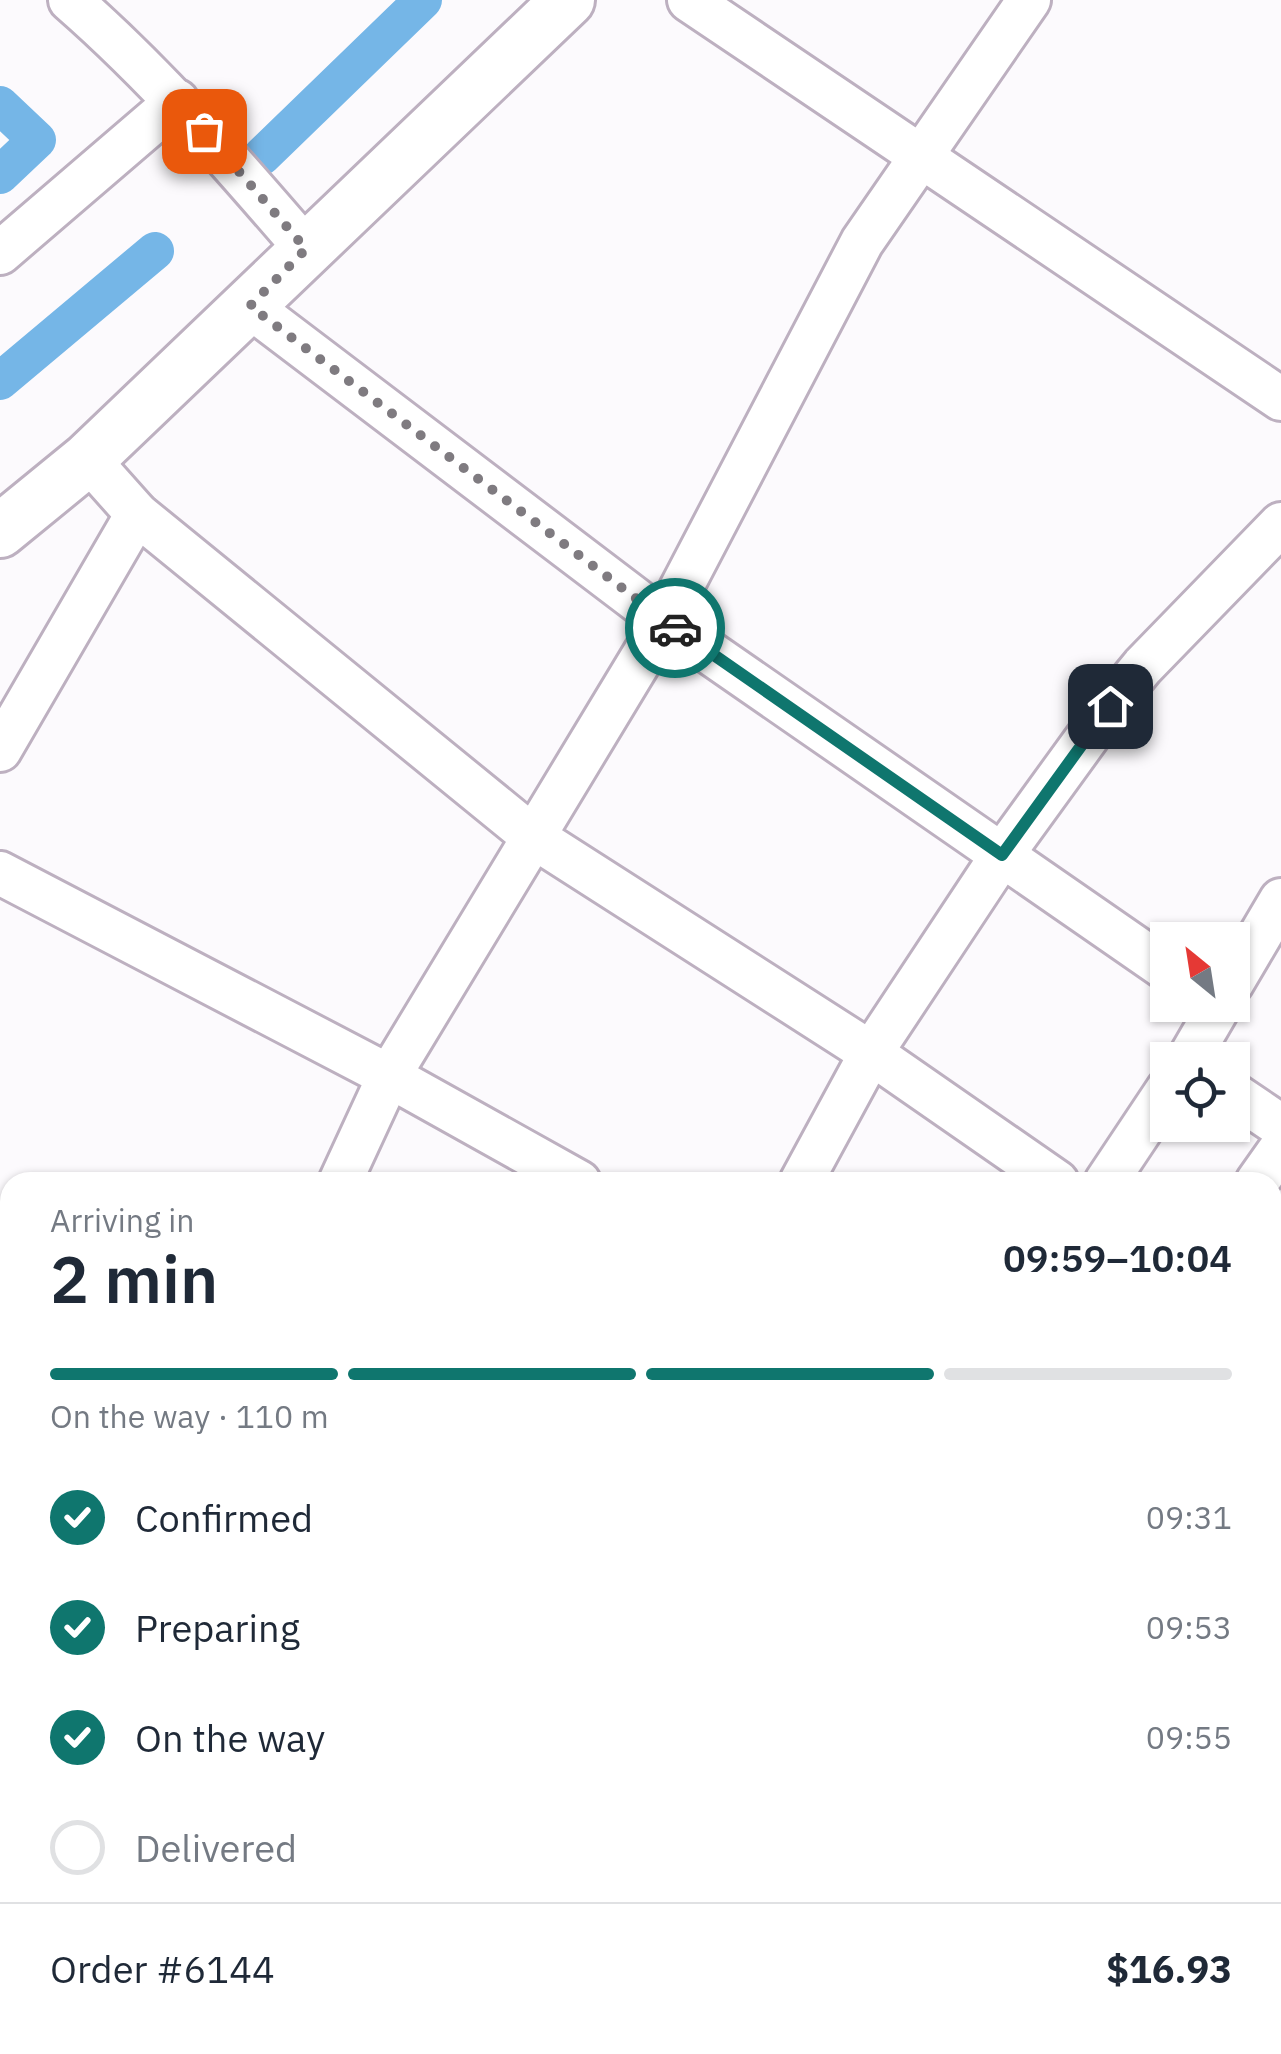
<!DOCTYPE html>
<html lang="en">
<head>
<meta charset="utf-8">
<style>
  :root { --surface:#fff; --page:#f6f6f7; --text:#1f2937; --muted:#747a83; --line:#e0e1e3; --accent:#0f766e }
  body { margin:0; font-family:"IBM Plex Sans",sans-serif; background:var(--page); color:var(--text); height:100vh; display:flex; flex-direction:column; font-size:38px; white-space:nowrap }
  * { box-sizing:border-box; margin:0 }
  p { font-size:32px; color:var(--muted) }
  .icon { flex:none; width:55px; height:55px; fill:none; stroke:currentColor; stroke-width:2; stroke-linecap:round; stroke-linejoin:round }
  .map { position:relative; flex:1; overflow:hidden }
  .panel { position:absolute; left:0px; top:1172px; width:1282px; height:882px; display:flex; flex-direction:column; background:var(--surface); border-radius:30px 30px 0 0; box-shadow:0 2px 8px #0004 }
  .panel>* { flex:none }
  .needle { width:65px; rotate:330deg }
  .fabs { position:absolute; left:1150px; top:922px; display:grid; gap:20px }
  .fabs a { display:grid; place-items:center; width:100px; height:100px; border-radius:0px; background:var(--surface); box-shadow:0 2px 8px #0004; font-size:50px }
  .pin { position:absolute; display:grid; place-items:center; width:85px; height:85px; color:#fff; margin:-42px; border-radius:20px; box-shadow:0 5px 15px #0006 }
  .courier { position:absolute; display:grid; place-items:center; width:100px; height:100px; margin:-50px; border:8px solid #0f766e; border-radius:50%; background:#fff; color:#222; box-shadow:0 2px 12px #0007 }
  .head em { font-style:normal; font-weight:600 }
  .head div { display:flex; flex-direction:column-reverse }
  .head { display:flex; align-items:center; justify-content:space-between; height:170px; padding:0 50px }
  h1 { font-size:65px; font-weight:600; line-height:75px }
  .bar { display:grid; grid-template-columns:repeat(4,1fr); gap:15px 10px; align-content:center; height:120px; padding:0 50px }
  .bar i { height:12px; border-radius:8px; background:var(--line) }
  .bar .current { background:var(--accent) }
  .bar p { grid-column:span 4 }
  .line { display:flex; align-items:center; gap:25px; padding:0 50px; border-top:2px solid var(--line) }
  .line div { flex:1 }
  ol { padding:0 50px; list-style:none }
  li { display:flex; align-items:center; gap:30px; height:110px }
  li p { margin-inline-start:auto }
  li .icon { padding:10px; border-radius:50%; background:var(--accent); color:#fff; stroke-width:4 }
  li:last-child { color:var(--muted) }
  li i { width:55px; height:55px; border:5px solid var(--line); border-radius:50% }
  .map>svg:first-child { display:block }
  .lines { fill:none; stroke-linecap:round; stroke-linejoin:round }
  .canal { stroke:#75b6e7; stroke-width:38 }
  .minor-casing { stroke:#bdb0c0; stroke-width:48 }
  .tertiary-casing { stroke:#bdb0c0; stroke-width:58 }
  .minor { stroke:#fff; stroke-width:42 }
  .tertiary { stroke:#fff; stroke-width:52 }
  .done { stroke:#7f7b80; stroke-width:10; stroke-dasharray:0 18 }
  .route { stroke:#0f766e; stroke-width:12 }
</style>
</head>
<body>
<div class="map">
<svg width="1281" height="2054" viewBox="0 0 1281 2054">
  <rect width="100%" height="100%" fill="#fcfafd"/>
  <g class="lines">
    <g class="canal">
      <path d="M0,105L37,140L0,175"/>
      <path d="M262,156L423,0"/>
      <path d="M0,381L155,251"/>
    </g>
    <g class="minor-casing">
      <g id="minor">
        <path d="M70,0C157,76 231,162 306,249"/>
        <path d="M689,0L1281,399"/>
        <path d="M0,253L177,101"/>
        <path d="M249,306L664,621L1168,970"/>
        <path d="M88,459L137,514L532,836L871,1053L1057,1182"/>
        <path d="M0,750L137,514"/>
        <path d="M0,873L389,1076L579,1182"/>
        <path d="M1232,983L1281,900"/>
        <path d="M1188,1060L1220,1005"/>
        <path d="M1232,1093L1281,1126"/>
        <path d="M340,1182L389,1076L664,621L862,242L1029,0"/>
        <path d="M801,1182L871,1053L1002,855L1110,706L1143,666L1281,524"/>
        <path d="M1106,1182L1168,1089"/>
        <path d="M1257,1182L1281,1148"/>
        <path d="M0,1274L10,1251"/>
        <path d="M1272,1332L1281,1338"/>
        <path d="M1272,1561L1281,1566"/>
        <path d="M0,1869L10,1874"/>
        <path d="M1272,1895L1281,1901"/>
        <path d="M0,1966L10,1940"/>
        <path d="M412,2045L429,2054"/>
      </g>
    </g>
    <g class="tertiary-casing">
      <path id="tertiary" d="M0,531L88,459L568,0"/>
    </g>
    <use href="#minor" class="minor"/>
    <use href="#tertiary" class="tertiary"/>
  </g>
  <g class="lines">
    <path class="done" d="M204,131L306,249L250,306L675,628"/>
    <path class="route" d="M675,628L1002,855L1110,706"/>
  </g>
</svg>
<div class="fabs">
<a><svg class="needle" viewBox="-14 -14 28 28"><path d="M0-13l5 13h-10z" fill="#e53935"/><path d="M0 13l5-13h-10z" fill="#747a83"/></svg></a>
<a><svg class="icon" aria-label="locate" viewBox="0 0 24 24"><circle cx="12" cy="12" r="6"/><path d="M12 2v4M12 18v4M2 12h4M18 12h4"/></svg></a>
</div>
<div class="pin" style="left:204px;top:131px;background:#ea580c"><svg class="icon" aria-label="bag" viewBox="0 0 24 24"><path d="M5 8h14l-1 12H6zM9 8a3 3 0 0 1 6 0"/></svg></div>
<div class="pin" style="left:1110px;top:706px;background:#1f2937"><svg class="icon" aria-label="home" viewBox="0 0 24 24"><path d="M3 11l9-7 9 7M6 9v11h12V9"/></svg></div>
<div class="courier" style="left:675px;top:628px"><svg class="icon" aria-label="car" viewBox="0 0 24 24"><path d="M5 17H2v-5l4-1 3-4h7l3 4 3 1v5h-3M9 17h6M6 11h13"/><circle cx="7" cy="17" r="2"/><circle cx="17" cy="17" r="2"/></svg></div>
<section class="panel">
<div class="head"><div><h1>2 min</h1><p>Arriving in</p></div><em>09:59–10:04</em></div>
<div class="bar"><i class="current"></i><i class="current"></i><i class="current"></i><i></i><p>On the way · 110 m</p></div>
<ol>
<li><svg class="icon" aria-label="check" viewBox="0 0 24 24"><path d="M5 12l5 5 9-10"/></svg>Confirmed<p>09:31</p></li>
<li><svg class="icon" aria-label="check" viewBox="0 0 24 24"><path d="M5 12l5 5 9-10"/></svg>Preparing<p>09:53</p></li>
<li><svg class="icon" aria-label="check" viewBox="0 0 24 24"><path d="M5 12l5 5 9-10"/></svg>On the way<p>09:55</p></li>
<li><i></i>Delivered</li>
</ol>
<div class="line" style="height:130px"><div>Order #6144</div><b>$16.93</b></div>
</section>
</div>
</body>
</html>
